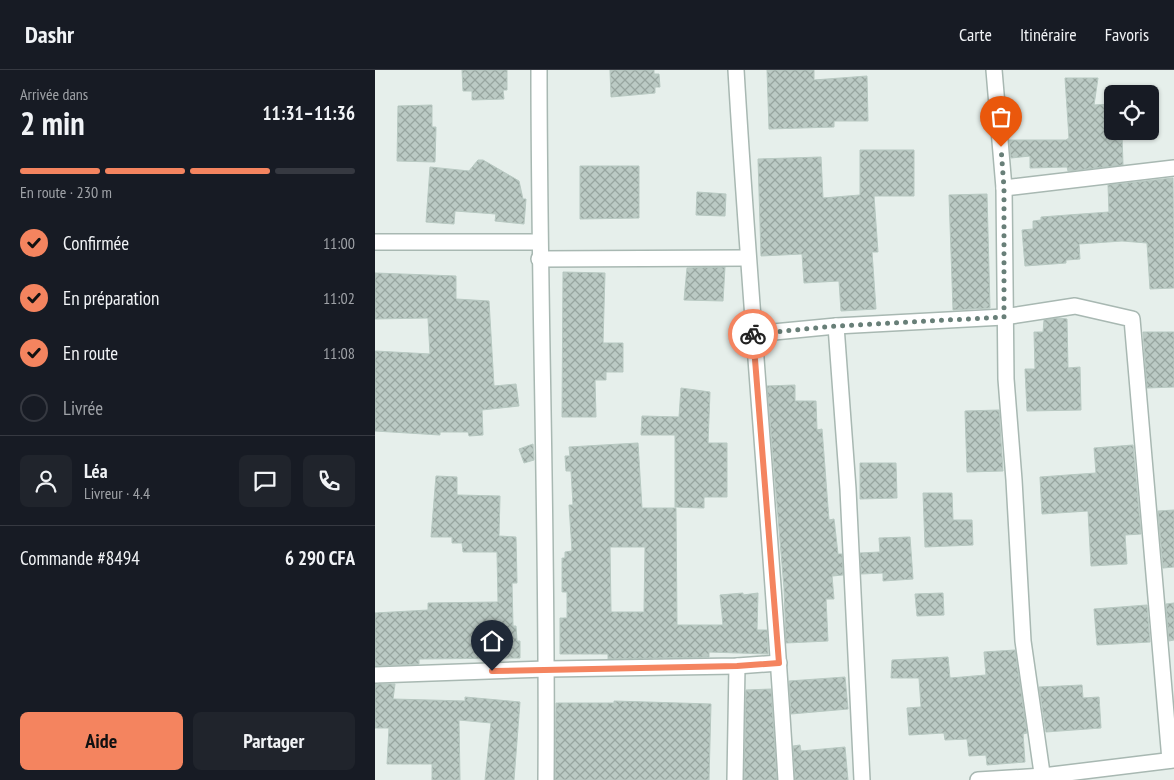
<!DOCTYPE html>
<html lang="fr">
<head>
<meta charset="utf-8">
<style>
  :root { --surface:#171b24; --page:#20242c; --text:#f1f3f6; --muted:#9ea1a6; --line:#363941; --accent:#f4845f }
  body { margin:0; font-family:"PT Sans Narrow",sans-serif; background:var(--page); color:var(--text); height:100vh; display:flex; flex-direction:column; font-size:19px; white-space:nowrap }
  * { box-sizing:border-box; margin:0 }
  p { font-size:16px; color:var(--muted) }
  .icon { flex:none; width:28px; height:28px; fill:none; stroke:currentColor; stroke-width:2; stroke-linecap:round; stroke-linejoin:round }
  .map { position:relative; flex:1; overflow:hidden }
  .details { display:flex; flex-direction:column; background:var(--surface); width:375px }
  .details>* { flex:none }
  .tools { position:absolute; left:729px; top:15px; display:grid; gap:10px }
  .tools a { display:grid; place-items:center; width:55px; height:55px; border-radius:8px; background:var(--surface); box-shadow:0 1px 4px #0004; font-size:25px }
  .pin { position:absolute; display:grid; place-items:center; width:42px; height:42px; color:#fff; margin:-51px -21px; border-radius:50% 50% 50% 0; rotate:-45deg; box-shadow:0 0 5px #0007 }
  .pin .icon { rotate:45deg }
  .courier { position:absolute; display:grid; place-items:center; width:50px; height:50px; margin:-25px; border:4px solid #f4845f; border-radius:50%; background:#fff; color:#222; box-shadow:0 1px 6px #0007 }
  .head em { font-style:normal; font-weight:700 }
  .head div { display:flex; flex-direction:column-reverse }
  .head { display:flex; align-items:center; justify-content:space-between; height:85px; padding:0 20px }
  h1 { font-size:32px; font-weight:700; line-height:38px }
  .bar { display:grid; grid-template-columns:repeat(4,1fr); gap:8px 5px; align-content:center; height:60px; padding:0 20px }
  .bar i { height:6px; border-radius:4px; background:var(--line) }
  .bar .current { background:var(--accent) }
  .bar p { grid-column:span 4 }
  .line { display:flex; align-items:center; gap:12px; padding:0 20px; border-top:1px solid var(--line) }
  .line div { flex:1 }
  .round { display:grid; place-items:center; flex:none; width:52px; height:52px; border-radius:8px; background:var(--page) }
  ol { padding:0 20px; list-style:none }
  li { display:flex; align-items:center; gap:15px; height:55px }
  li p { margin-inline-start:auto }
  li .icon { padding:5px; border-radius:50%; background:var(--accent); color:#111; stroke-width:4 }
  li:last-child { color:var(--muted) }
  li i { width:28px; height:28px; border:2px solid var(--line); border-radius:50% }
  .primary-button { display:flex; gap:10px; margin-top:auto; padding:10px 20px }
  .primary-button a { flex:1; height:58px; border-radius:8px; background:var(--accent); color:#111; font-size:20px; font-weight:700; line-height:58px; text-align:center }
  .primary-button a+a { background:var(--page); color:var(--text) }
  header { display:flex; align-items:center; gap:30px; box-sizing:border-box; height:70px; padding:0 25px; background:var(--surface); border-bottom:1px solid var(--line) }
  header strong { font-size:24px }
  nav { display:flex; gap:28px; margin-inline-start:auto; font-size:18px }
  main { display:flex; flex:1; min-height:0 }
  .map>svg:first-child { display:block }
  .building { fill:url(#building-cross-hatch); stroke:#b8c9c2; fill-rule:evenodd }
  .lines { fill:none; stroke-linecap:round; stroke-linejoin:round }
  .minor-casing { stroke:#a8b8b2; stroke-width:18 }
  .minor { stroke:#fff; stroke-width:15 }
  .done { stroke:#687f78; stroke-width:5; stroke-dasharray:0 9 }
  .route { stroke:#f4845f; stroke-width:6 }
</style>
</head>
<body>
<header>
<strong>Dashr</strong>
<nav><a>Carte</a><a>Itinéraire</a><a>Favoris</a></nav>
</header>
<main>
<section class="details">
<div class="head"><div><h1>2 min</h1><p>Arrivée dans</p></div><em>11:31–11:36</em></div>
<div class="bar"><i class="current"></i><i class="current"></i><i class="current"></i><i></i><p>En route · 230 m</p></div>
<ol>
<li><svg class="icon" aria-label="check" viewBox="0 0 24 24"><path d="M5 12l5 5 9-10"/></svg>Confirmée<p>11:00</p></li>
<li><svg class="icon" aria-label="check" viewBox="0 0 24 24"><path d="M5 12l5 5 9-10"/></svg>En préparation<p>11:02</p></li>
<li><svg class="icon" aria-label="check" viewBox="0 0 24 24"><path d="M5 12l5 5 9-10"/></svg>En route<p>11:08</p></li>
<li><i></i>Livrée</li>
</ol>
<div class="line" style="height:90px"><a class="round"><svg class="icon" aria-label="person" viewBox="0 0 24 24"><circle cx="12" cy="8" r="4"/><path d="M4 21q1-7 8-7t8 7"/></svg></a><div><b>Léa</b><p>Livreur · 4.4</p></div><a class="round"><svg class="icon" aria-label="chat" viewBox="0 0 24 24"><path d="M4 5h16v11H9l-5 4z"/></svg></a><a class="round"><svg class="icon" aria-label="phone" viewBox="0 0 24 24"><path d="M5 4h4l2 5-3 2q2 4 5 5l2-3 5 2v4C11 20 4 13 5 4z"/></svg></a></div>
<div class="line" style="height:65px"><div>Commande #8494</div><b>6 290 CFA</b></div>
<div class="primary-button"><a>Aide</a><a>Partager</a></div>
</section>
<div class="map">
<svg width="799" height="710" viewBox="0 0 799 710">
  <defs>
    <pattern id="building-cross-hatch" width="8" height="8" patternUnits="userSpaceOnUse" patternTransform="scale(1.25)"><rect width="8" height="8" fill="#bbcac4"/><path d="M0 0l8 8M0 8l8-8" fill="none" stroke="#98a6a0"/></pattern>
  </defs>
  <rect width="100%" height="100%" fill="#e6efeb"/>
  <g class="building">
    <path d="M87,0H132V20H128L129,29L97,30V21H88Z"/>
    <path d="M235,0H279V4H284L285,17H280V23L236,27Z"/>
    <path d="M392,0H439V10L492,6L493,51H459V57L394,59Z"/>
    <path d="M690,8H723L719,35L738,34V65H747L748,95L693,101L692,97L655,98V86L636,88L634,70H691L694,68Z"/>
    <path d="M57,35V57H61L60,92L22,91L23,36Z"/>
    <path d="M485,80H539V126H499L503,182H497L501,239L466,241L464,211L429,213L427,184L386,186L383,89L446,87L448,128L485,125Z"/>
    <path d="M103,90H108L144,111L148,129H151L149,154L120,151L121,144L80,141L79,154L51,152L55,97L94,101Z"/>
    <path d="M205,96H264V148L205,149Z"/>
    <path d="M798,108L799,218L775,219L772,173L747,171L704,174L705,189L691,190V193L650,196L647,160L658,159V151L666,150V147L734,142L733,115Z"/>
    <path d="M322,122L351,124L350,146L321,145Z"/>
    <path d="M612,124L615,238L578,240L574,125Z"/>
    <path d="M350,197L348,231L309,230L312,198Z"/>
    <path d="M188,202L230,203L228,273H248V302H231V310H220L221,347H187Z"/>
    <path d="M0,203L81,206V229L114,231L119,316L141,314L144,336L107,340L108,365L94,366L93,362H65V365L0,361V281L55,284L53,248L0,249Z"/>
    <path d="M683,248L692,249L693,298L705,297L706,340L652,341L650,299H660L659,262H668L669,250Z"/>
    <path d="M768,262H799V317L772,318Z"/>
    <path d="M420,315V331H441L442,360L447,359L454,450L459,449L463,484H467L468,505L457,506L459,529H451L453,571L411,573L409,518L392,316Z"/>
    <path d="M306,318L335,322L333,373H352V427H329V438L300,437V365H266L267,346L304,347Z"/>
    <path d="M624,340L628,401L592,402L590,341Z"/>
    <path d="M263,373L267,438H301L302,555H348L345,525L368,523V525L383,523L382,560H392L393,584L334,582V587L233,589V584H185V548H192V522H187V488H190V482L197,481L194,435H198L196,401H191L190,386H195L194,377ZM235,477H270L269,542H236Z"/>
    <path d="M158,374L159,390L149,393L144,379Z"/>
    <path d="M758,375L766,464L750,465L752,494L716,496L713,441L667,444L665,407L721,403L719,378Z"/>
    <path d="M485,393H521L522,428L485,429Z"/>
    <path d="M61,406L82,407V425L125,426L124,466L141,467L142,513H137L138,556H141L142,571H145V588L44,589V594L0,596V543L53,540V533L123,532L122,482H88L87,473H77V467H56Z"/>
    <path d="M548,423H577L578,450H597L598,475L550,477Z"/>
    <path d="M799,440V497L788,498L783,441Z"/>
    <path d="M535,467L538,509L508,511V503L486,504L485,483L505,482L504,468Z"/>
    <path d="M568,523L569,545L542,546L540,524Z"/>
    <path d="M799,533V570L794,571L791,534Z"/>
    <path d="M772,535L775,572L722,575L719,539Z"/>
    <path d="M640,580L652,663L648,664L650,692L612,695L611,685L594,686L592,669L570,670L569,663L534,665L532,638L546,637L544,608H516L517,590L573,587L575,608L611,605L609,582Z"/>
    <path d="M470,607L473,639L416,644L414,611Z"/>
    <path d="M0,614H20L18,629L90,631V627L145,632L139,710H110L116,653L84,650L85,710H57V694H12L14,658H0Z"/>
    <path d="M707,615L708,628L724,627L726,658L671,662L664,617Z"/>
    <path d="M396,619L402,710H369L371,620Z"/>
    <path d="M239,631L336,634L334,710H180L181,633H239Z"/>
    <path d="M425,675L426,681L470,677L473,710H420L418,676Z"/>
  </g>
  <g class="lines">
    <g class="minor-casing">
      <g id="minor">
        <path d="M164,0C164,237 173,473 171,710"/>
        <path d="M361,0C375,237 397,473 411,710"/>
        <path d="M619,0L629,118L631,309L639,410L648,571L668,710"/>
        <path d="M629,118L799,98"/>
        <path d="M0,172H164"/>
        <path d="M164,189L372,188"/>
        <path d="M461,256L473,419L487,710"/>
        <path d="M378,264L461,256L629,247L700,236L757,249L795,690"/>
        <path d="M0,605L172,599L362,596L404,593"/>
        <path d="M360,710L362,596"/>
        <path d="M603,710L668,706L799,690"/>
      </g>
    </g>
    <use href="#minor" class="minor"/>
  </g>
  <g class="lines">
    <path class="done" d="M378,264L461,256L629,247V118L626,77"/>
    <path class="route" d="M117,601L362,596L404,593L378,264"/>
  </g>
</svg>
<div class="tools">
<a><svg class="icon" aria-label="locate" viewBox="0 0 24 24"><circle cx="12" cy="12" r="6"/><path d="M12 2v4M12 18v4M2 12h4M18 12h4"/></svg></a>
</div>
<div class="pin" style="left:626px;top:77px;background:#ea580c"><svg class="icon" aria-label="bag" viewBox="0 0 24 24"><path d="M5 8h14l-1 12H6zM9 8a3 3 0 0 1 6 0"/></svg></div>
<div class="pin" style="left:117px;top:601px;background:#1f2937"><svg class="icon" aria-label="home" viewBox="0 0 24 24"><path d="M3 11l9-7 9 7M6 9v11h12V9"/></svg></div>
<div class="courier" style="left:378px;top:264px"><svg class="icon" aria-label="bike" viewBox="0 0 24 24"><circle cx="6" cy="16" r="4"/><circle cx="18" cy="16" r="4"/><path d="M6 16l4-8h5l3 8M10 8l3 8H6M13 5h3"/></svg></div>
</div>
</main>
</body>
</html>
